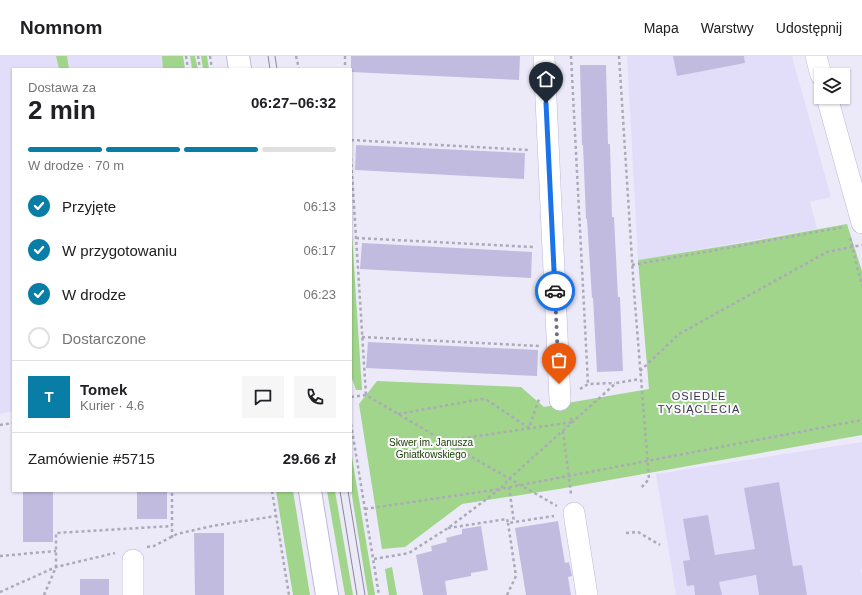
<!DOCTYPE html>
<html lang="pl">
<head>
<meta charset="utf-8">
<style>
  :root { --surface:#fff; --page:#f6f6f6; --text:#202124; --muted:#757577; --line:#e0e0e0; --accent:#087ea6 }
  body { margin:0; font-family:Helvetica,sans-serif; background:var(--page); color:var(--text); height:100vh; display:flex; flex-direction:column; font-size:15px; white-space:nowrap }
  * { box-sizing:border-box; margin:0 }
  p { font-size:13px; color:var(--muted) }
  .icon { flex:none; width:22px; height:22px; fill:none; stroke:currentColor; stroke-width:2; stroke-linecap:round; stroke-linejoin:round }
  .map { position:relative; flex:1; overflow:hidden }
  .details { position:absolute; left:12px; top:12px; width:340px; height:424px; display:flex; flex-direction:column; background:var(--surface); border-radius:0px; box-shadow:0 1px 3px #0004 }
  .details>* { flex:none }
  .controls { position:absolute; left:814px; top:12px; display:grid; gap:8px }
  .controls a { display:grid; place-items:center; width:36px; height:36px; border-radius:0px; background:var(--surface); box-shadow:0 1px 3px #0004; font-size:20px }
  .pin { position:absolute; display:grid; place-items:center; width:34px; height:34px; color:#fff; margin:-41px -17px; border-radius:50% 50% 50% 0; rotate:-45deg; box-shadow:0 0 4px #0007 }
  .pin .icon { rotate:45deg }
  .courier { position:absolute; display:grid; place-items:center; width:40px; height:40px; margin:-20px; border:3px solid #1a73e8; border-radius:50%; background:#fff; color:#222; box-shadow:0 1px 5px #0007 }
  .head em { font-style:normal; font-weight:600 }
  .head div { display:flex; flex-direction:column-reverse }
  .head { display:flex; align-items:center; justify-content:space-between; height:68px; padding:0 16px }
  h1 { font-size:26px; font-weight:600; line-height:30px }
  .bar { display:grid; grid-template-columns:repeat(4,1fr); gap:6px 4px; align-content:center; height:48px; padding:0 16px }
  .bar i { height:5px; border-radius:3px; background:var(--line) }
  .bar .selected { background:var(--accent) }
  .bar p { grid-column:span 4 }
  .line { display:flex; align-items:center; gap:10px; padding:0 16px; border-top:1px solid var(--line) }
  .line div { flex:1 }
  .round { display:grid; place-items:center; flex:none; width:42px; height:42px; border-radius:0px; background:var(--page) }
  ol { padding:0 16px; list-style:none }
  li { display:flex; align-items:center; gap:12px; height:44px }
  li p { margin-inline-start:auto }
  li .icon { padding:4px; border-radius:50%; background:var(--accent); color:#fff; stroke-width:4 }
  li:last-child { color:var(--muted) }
  li i { width:22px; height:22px; border:2px solid var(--line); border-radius:50% }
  header { display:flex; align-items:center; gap:24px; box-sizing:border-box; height:56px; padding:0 20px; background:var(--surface); border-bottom:1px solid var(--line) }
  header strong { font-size:19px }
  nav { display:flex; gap:22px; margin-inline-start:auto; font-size:14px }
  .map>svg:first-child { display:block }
  .built { fill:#e2def9 }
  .green { fill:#a1d58c }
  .building { fill:#c1bcdf }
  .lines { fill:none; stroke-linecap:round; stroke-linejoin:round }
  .street-casing { stroke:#bdb8db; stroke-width:22 }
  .secondary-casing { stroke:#bdb8db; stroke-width:24 }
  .path { stroke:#acaab8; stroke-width:2.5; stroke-dasharray:3 3; stroke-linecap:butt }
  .street { stroke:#fff; stroke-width:21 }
  .secondary { stroke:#fff; stroke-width:22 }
  .tram { stroke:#8b8997; stroke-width:1 }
  .done { stroke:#706e7c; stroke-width:4; stroke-dasharray:0 7.2 }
  .route { stroke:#1a73e8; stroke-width:5 }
  .labels { text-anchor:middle; stroke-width:4; stroke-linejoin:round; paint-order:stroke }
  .park-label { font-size:10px; fill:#183b02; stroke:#f9f9f9 }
  .neighbourhood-label { font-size:11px; letter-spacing:1px; fill:#393450; stroke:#f9f9f9 }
</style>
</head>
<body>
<header>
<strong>Nomnom</strong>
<nav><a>Mapa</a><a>Warstwy</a><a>Udostępnij</a></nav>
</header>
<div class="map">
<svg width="862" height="539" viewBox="0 0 862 539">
  <rect width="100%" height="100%" fill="#eceaf9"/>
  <g class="built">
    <path d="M0,0H183L185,13H13V355L0,358Z"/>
    <path d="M627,0H792L831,141L810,146L817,173L638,204Z"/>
    <path d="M862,386V513L860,514L862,518V539H676L656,418Z"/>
  </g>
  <g class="green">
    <path d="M56,0H67L69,13H59Z"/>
    <path d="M162,0H183L185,13H163Z"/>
    <path d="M190,0H195L198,13H192Z"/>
    <path d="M201,0H207L209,13H203Z"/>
    <path d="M351,163L362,334H356L351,320Z"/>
    <path d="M847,168L862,215V379L559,433L462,448L405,491L382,493L359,348L377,325L521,331L544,351L649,333L638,204L749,186Z"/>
    <path d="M351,395L375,539H368L351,434Z"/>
    <path d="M276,435H293L310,539H293Z"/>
    <path d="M327,435H335L353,539H345Z"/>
    <path d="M392,511L397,539H389L385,513Z"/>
  </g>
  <g class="building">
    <path d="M351,0H520L519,24L351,16Z"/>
    <path d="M673,0H744L745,7L677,20Z"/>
    <path d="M580,9H606L608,88H610L612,161H614L618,241H620L623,315L597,316L593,242H592L587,163H586L583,89H582Z"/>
    <path d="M356,89L525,97L524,123L355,114Z"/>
    <path d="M362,187L532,196L531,222L360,213Z"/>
    <path d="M368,286L538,294L537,320L366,312Z"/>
    <path d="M779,426L793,510L802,509L807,539H759L756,519L719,526L722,539H695L694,529L687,530L683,505L690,504L683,463L708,459L715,499L755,493L744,432Z"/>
    <rect x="23" y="435" width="30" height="51"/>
    <rect x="137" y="435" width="30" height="28"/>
    <path d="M558,465L565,507L569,506L572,520L568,521L571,539H526L515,472Z"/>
    <path d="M481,470L488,514L471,517V520L445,525L447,539H423L416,499L432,495L431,490L447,486L446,482L462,478V473Z"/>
    <path d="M194,477H224V539H195Z"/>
    <rect x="80" y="523" width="29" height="16"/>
  </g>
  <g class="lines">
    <g class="street-casing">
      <g id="street">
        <path d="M544,0L560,344"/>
        <path d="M816,0L821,19"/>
        <path d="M827,41L862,167"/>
        <path d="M574,457L587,539"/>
        <path d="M133,504V539"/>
      </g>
    </g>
    <g class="secondary-casing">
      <g id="secondary">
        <path d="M238,0L240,13"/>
        <path d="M310,435L327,539"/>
      </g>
    </g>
    <g class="path">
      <path d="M186,0L188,13"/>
      <path d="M198,0L200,13"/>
      <path d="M210,0L212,13"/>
      <path d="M296,0L299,13"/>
      <path d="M345,0V13"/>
      <path d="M571,0L588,328"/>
      <path d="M619,0L634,235L649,423L641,432"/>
      <path d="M351,84L529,94"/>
      <path d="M351,102L366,339"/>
      <path d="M356,182L533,191"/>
      <path d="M850,182L862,230"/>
      <path d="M632,209L844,171"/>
      <path d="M362,281L539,290"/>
      <path d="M640,315L679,278L827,196L862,189"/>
      <path d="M580,333L588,328L615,327"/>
      <path d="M351,341L366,339L444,385L557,450"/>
      <path d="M398,358L482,343L487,344L529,372L539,343"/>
      <path d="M351,368L379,539"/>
      <path d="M0,369L13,367"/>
      <path d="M563,375L571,438"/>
      <path d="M444,385L573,366L569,360"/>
      <path d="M509,431L514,466"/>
      <path d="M272,435L289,539"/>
      <path d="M365,453L500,433L509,423L616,327L640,323"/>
      <path d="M448,472L507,463L508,467L554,460"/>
      <path d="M626,477L638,476L660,489"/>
      <path d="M172,482V435"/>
      <path d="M147,491L154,490L177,478L212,470L276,460"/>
      <path d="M0,500L56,495"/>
      <path d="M374,503L409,497L448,472L500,433L862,364"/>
      <path d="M0,536L56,511L115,497"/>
      <path d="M44,539L56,511V477L172,470"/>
      <path d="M507,539L516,520L508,467"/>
    </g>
    <use href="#street" class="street"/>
    <use href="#secondary" class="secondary"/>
    <g class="tram">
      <path d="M268,0L270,13"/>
      <path d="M275,0L277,13"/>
      <path d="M340,435L357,539"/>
      <path d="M348,435L365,539"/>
    </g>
  </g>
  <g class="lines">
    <path class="done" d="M555,235L559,328"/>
    <path class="route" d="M546,47L555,235"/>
  </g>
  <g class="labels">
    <g class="park-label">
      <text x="431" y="390">Skwer im. Janusza<tspan x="431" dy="12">Gniatkowskiego</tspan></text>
    </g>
    <g class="neighbourhood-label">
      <text x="699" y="344">OSIEDLE<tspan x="699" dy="13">TYSIĄCLECIA</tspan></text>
    </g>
  </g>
</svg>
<div class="controls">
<a><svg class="icon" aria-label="layers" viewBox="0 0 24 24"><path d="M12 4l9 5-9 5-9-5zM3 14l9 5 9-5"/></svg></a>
</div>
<div class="pin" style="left:559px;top:328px;background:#ea580c"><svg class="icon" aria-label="bag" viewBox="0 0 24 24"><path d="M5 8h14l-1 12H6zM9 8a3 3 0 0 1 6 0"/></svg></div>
<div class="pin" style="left:546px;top:47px;background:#1f2937"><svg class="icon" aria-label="home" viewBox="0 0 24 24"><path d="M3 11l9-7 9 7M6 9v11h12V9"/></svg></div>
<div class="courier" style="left:555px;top:235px"><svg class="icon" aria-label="car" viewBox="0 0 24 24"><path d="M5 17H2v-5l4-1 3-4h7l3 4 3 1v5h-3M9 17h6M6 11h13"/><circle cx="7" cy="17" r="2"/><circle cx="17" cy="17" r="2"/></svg></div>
<section class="details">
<div class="head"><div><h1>2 min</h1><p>Dostawa za</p></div><em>06:27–06:32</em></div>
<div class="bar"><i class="selected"></i><i class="selected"></i><i class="selected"></i><i></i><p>W drodze · 70 m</p></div>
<ol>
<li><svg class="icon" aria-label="check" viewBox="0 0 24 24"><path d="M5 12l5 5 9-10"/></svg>Przyjęte<p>06:13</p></li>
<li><svg class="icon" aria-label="check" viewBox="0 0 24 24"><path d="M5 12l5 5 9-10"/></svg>W przygotowaniu<p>06:17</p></li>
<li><svg class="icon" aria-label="check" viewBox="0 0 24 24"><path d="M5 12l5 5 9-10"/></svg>W drodze<p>06:23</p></li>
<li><i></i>Dostarczone</li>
</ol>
<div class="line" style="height:72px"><b class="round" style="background:var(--accent);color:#fff">T</b><div><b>Tomek</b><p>Kurier · 4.6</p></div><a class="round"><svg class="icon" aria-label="chat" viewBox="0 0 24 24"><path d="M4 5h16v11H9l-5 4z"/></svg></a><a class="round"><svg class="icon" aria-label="phone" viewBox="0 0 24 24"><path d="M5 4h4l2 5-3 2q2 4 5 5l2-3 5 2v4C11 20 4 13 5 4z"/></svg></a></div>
<div class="line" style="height:52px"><div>Zamówienie #5715</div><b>29.66 zł</b></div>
</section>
</div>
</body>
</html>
